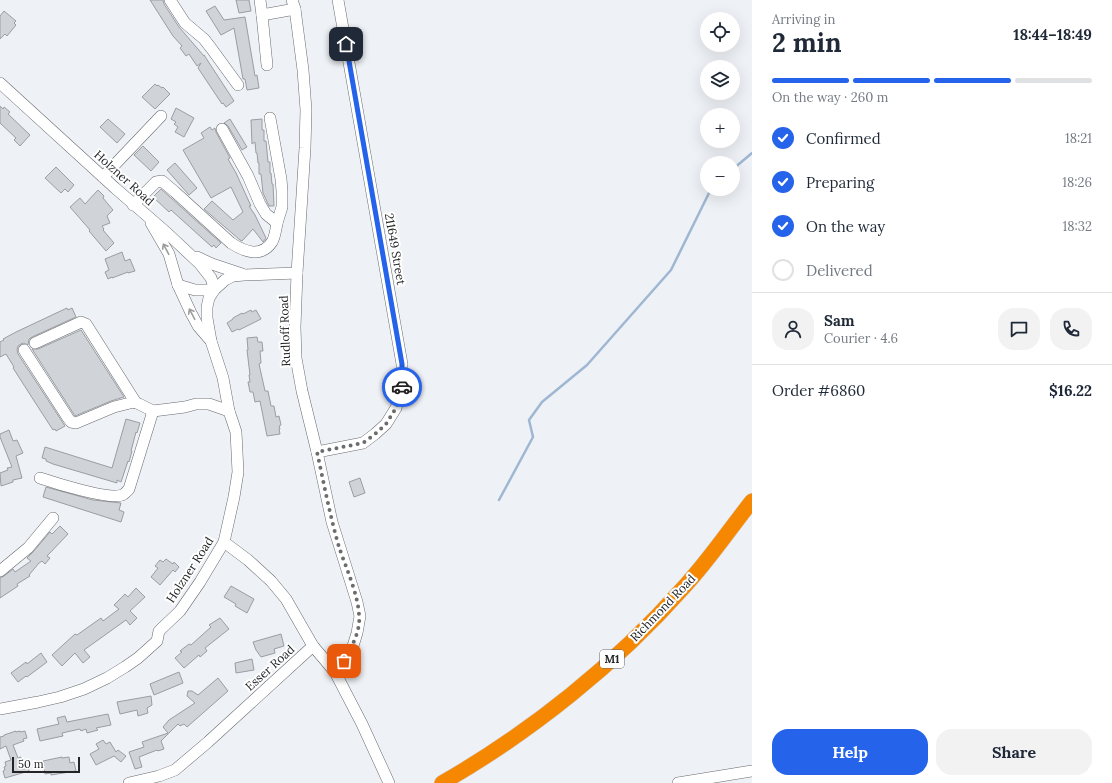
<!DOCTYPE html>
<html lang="en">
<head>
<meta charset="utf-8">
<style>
  :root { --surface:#fff; --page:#f2f2f3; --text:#1f2937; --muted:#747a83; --line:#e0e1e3; --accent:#2563eb }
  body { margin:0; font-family:Lora,serif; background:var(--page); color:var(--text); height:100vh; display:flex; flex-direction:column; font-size:15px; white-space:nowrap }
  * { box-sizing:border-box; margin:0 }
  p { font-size:13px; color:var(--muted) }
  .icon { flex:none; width:22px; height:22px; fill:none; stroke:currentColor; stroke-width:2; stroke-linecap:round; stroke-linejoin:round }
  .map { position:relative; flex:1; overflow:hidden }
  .sheet { display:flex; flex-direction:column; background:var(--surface); width:360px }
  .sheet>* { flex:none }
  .fabs { position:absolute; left:700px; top:12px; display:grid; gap:8px }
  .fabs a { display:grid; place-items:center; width:40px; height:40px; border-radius:50%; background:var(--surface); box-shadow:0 4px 16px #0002; font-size:20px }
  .scale { position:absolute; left:12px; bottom:10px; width:68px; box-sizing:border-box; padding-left:4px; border:2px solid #232426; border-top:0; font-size:11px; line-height:14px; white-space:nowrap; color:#232426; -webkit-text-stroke:3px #fff; paint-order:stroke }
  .pin { position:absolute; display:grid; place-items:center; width:34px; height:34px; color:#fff; margin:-17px; border-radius:8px; box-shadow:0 2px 6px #0006 }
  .courier { position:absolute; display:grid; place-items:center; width:40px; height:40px; margin:-20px; border:3px solid #2563eb; border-radius:50%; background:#fff; color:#222; box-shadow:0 1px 5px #0007 }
  .overview em { font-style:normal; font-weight:700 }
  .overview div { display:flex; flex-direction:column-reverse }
  .overview { display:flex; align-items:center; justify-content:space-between; height:68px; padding:0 20px }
  h1 { font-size:26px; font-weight:700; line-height:30px }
  .bar { display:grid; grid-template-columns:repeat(4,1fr); gap:6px 4px; align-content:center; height:48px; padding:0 20px }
  .bar i { height:5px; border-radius:3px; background:var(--line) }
  .bar .current { background:var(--accent) }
  .bar p { grid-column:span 4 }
  .line { display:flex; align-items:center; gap:10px; padding:0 20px; border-top:1px solid var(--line) }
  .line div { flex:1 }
  .round { display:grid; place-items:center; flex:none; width:42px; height:42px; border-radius:16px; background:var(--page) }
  ol { padding:0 20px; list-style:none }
  li { display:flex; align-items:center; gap:12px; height:44px }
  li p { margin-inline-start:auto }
  li .icon { padding:4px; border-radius:50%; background:var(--accent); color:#fff; stroke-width:4 }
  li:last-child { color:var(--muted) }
  li i { width:22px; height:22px; border:2px solid var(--line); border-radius:50% }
  .action { display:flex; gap:8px; margin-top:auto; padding:8px 20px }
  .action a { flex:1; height:46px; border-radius:16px; background:var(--accent); color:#fff; font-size:16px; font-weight:700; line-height:46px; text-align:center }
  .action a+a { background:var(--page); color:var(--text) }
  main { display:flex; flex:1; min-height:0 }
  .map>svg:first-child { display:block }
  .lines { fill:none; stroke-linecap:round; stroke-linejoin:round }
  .stream { stroke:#9fb7d2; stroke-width:2.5 }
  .building { fill:#d0d3d7; stroke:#9a9da1 }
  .minor-casing { stroke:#676a6e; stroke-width:12 }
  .highway-casing { stroke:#cfcfcf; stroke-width:16 }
  .minor { stroke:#fff; stroke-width:11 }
  .highway { stroke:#f68801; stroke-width:15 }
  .oneway { stroke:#9c9c9d }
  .done { stroke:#6a6c6e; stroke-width:4; stroke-dasharray:0 7.2 }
  .route { stroke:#2563eb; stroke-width:5 }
  .labels { text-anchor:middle; stroke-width:4; stroke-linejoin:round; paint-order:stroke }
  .shield { fill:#fff; stroke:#656667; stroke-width:1 }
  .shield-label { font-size:11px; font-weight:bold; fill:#232426 }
  .street-label { font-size:12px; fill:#232426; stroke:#fff }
</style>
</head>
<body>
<main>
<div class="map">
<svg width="752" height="783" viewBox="0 0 752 783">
  <rect width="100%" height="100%" fill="#eef1f5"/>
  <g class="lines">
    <g class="stream">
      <path d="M733,169L752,153"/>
      <path d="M499,500L533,437L529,420L542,402L587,365L671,270L711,189"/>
    </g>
  </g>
  <g class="building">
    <path d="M150,0H163L164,4L179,27L204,56V55L234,101L226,107L223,103L222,104L198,68L201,63L197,66L189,54L186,56L180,48L182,46L173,36Z"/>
    <path d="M236,0H249L251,11L239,13Z"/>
    <path d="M215,6L224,20L245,17L255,76L257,75L259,88L247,90L245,79H243L234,28L221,35L206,11Z"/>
    <path d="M4,11L16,21L14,23L16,25L7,36L5,34L0,39V16Z"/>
    <path d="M155,84L157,86L158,85L162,88L163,87L170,94L155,109L142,97Z"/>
    <path d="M0,106L3,109L4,107L10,112L8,114L30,135L20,146L14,140L16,138L0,123Z"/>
    <path d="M176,108L194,118L184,137L175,132L178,127L174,124L176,122L171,119Z"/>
    <path d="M108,119L125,134L117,143L100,127Z"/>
    <path d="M230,119L247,147L242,150L228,126L224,123Z"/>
    <path d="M262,119V130H264V141H266L268,162H270V173H271L272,184H273L274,206H269L263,193L261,174H259V163H258L257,153H256L255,142L252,144L251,120Z"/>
    <path d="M210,127L212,130L215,128L216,132L230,158L228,159L236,173L251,206H249L255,215L266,238L263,242L253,229L242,241L240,240L204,209L212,201L233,220L243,212L231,187L211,198L183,150L204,138L201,133Z"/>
    <path d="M143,146L159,162L151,171L134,155Z"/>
    <path d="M175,163L197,188L189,195L167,170Z"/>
    <path d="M56,167L74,185L68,192L65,189L61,193L45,178Z"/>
    <path d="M161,189L221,243L216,248L214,245L212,247L171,210L169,212L153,197Z"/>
    <path d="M98,190L104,196L103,198L113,210L107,216L110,223L102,226L104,229L103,230L114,243L106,251L89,231L90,230L70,207L80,198L85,204Z"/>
    <path d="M122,252L125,261L130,259L135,271L128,273V272L112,278V277L108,279L105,272L109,270L105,259Z"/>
    <path d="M67,308L68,310L72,308L76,317L32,337L29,339L28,345L24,343L21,344L18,346L17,350L18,354L65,426L56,431L55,429L53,430L40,410L13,368L14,367L6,354L0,357V342L4,340L3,339L16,332Z"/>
    <path d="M251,310L252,312L256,310L261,319L239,330L238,329L232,332L227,323L233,319V318L242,313L243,314Z"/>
    <path d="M81,330L124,397L111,401L75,416L32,349H38Z"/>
    <path d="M257,337L258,342H262L263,351H260L261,363L259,364L265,391H268L271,406H274L276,417L279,416L281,425L279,426L280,429H279L280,434L267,436L260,401L255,402L253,392H250L248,382H250L249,375H250L247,350H248L247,338Z"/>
    <path d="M126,419L140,423L137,433L136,432L131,451H132L129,462L128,461L121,482L117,480V483L53,464L46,461V459L42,458L45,447L112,468Z"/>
    <path d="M9,430L13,441L17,440L23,453L16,456L22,478L13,480V482L1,486L0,473L8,470L7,468L12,467L0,437V434Z"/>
    <path d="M360,478L365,493L354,497L349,482Z"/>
    <path d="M46,487L93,500L121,503L119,510L124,512L121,522L43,497Z"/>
    <path d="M60,526L68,534L47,556L50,558L45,564L42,561L39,563L29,575L30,576L17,584L18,586L0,598V578L4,576L13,569L15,572L31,561L27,558L33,552L50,532L52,534Z"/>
    <path d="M166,559L173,564L174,562L179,567L175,572L173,570L160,585L151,577L158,568L155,566L160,560L163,562Z"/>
    <path d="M231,586L254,599L247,613L235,606L236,604L224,597Z"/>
    <path d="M136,588L145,597L130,611L137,618L130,625L126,620L84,650L90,657L83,663L75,653L62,666L52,655L75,634L77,635L101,618L103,621L119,609L114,605L125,594L128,597Z"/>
    <path d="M220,618L229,629L205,648L207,651L200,657L199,655L184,668L175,658L182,652L180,651L189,644L191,645L211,627L209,625Z"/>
    <path d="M281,634L284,646L274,649L275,653L261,657L256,650L253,642Z"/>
    <path d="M41,653L47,662L27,677L26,676L18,682L11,673L26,662L27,664Z"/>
    <path d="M252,659L254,670L236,673L235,663Z"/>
    <path d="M179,672L183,683L154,695L150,684Z"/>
    <path d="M218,678L228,691L187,727L184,724L180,726L178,724L161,741L164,749L158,751L157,750L139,757L142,767L135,769L129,752L144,747L142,742L168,733L163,727L169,720L195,703L187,696L188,691H192L198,695Z"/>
    <path d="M151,696L152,705L147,708L148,713L138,716L137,710L120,714L117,702Z"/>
    <path d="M108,714L111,725L96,728L98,730L87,733L86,729L81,731L80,729L62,733L63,736L40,741L37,729L59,724L57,718L65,716L67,722Z"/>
    <path d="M16,731V732L20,731V732L25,731L27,738L23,739L24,741L13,745L18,758L21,757L22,761L26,760L29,771L5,778L3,771L5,770L4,767L6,766L5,762L11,760L6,746L0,749V737L4,736V735Z"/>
    <path d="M103,740L106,744L110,742L116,752L118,750L126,756L121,762L114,756L96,765L90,754L99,749L96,744Z"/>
    <path d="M62,757V758L69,757L70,763L74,762L76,771L51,775V773L45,774L43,761Z"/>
  </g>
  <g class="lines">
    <g class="minor-casing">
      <g id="minor">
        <path d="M170,0L185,23L204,39L211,48L238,85"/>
        <path d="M260,0L262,15L295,9"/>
        <path d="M292,0L295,9L303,70L306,110L305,148L297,273L295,327L296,358L302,391L317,452L332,522L357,602L360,616L357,633L353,646L344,661L335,672"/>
        <path d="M262,15L267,65"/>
        <path d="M0,83L115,188L167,233L200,264L211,278L213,284L214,290"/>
        <path d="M270,118L281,179L282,191V207L277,223"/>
        <path d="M103,177L161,116"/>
        <path d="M133,205L156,182L162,181L175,192L231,243C245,252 261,258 272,242C275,237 276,229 277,223L266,214L260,204L248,176L222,129"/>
        <path d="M151,223L169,254L178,285L191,313L198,326L211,341"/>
        <path d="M197,257L212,264L242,274"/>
        <path d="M178,285L195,290H214"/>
        <path d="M35,343L81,322L86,324L136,403"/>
        <path d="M24,350L68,418L71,422L76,423L114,407L134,402L139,404L153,411L185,407L196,404H209L229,411"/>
        <path d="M317,452L363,443L375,434L386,424L396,408L402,388V364L338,0"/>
        <path d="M40,478C55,483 109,500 122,495C125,494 127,491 129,489L153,411"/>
        <path d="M224,542L248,560L271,581L286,599L313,646L335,672L362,724L389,783"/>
        <path d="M0,571L28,548L53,518"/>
        <path d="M0,709L38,702L60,697L84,689L107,678L125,667L138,658L157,641L159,631L180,611L200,582L224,542L234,497L238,472L236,432L229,411L223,378L211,341L207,318V307L209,298L214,290L225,280L233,276L244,275L297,273"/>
        <path d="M129,783L159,776L175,770L208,742L313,646"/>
        <path d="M678,783L752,771"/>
      </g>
    </g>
    <g class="highway-casing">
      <path id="highway" d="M442,783C531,732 616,664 684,587C709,560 729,530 752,501"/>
    </g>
    <use href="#minor" class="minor"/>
    <use href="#highway" class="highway"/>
  </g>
  <defs><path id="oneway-shaft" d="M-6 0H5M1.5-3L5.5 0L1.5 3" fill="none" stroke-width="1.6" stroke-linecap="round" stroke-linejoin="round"/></defs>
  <g class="oneway">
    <use href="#oneway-shaft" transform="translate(166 249) rotate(-118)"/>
    <use href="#oneway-shaft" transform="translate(192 314) rotate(-118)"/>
  </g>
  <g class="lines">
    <path class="done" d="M344,661C351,648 361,631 359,615C358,594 346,568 339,547C330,516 324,484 317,452L363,443L375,434L386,424L396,408L402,387"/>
    <path class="route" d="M346,44L402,364V387"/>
  </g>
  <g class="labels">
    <rect class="shield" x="600" y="650" width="24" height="18" rx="3"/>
    <g class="shield-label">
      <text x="612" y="663">M1</text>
    </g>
    <g class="street-label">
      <text transform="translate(124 178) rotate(42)" y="4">Holzner Road</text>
      <text transform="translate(395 249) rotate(80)" y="4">211649 Street</text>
      <text transform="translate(285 331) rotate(-92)" y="4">Rudloff Road</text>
      <text transform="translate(190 570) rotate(-57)" y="4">Holzner Road</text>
      <text transform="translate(663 608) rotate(-46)" y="4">Richmond Road</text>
      <text transform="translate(270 668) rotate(-42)" y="4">Esser Road</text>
    </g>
  </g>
</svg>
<div class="fabs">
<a><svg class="icon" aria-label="locate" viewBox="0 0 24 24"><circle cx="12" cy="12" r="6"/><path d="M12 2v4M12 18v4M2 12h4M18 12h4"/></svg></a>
<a><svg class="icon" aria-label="layers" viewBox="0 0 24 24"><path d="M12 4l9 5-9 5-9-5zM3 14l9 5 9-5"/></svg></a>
<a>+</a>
<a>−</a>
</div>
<div class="scale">50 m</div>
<div class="pin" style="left:344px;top:661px;background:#ea580c"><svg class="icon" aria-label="bag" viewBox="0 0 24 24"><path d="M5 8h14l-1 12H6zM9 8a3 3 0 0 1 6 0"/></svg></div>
<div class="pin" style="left:346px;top:44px;background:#1f2937"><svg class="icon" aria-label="home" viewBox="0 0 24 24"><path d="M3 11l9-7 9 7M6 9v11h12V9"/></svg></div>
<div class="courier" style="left:402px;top:387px"><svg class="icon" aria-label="car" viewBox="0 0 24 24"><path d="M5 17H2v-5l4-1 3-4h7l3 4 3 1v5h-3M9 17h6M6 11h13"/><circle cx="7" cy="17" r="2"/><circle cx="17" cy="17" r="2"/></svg></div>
</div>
<section class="sheet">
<div class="overview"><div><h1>2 min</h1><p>Arriving in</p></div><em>18:44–18:49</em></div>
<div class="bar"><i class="current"></i><i class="current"></i><i class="current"></i><i></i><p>On the way · 260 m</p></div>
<ol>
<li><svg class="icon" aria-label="check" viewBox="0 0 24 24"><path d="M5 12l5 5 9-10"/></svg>Confirmed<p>18:21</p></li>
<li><svg class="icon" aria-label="check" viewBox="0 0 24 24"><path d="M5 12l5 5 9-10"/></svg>Preparing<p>18:26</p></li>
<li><svg class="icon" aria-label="check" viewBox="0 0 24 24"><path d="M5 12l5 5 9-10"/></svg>On the way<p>18:32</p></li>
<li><i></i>Delivered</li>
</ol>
<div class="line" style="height:72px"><a class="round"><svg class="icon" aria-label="person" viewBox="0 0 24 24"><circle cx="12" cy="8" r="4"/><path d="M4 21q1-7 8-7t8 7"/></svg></a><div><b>Sam</b><p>Courier · 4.6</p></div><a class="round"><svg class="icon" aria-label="chat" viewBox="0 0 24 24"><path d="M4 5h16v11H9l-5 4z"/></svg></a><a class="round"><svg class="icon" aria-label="phone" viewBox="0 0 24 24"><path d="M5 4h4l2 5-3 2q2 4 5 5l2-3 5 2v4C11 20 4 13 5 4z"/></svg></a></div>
<div class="line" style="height:52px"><div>Order #6860</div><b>$16.22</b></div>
<div class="action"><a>Help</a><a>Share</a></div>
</section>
</main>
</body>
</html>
